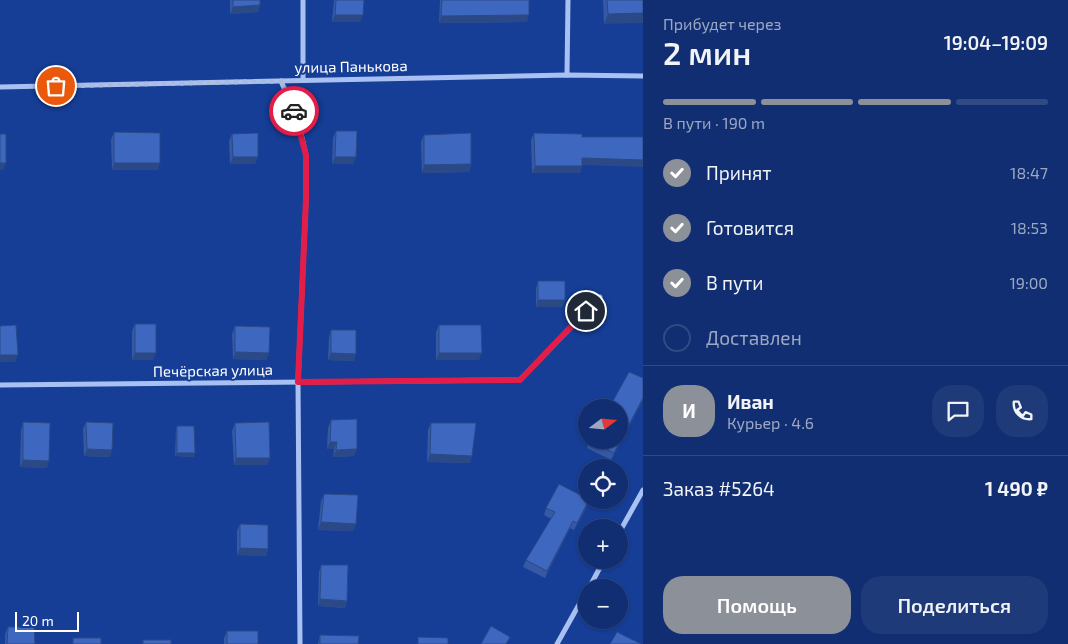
<!DOCTYPE html>
<html lang="ru">
<head>
<meta charset="utf-8">
<style>
  :root { --surface:#102e71; --page:#1e3a79; --text:#f1f3f6; --muted:#9ca8c3; --line:#304a84; --accent:#8c9099 }
  body { margin:0; font-family:"Exo 2",sans-serif; background:var(--page); color:var(--text); height:100vh; display:flex; flex-direction:column; font-size:19px; white-space:nowrap }
  * { box-sizing:border-box; margin:0 }
  p { font-size:16px; color:var(--muted) }
  .icon { flex:none; width:28px; height:28px; fill:none; stroke:currentColor; stroke-width:2; stroke-linecap:round; stroke-linejoin:round }
  .map { position:relative; flex:1; overflow:hidden }
  .sheet { display:flex; flex-direction:column; background:var(--surface); width:425px }
  .sheet>* { flex:none }
  .needle { width:32px; rotate:74deg }
  .buttons { position:absolute; left:578px; top:399px; display:grid; gap:10px }
  .buttons a { display:grid; place-items:center; width:50px; height:50px; border-radius:50%; background:var(--surface); box-shadow:0 1px 4px #0004,0 0 0 1px var(--line); font-size:25px }
  .scale { position:absolute; left:15px; bottom:12px; width:64px; box-sizing:border-box; padding-left:5px; border:2px solid #fff; border-top:0; font-size:14px; line-height:18px; white-space:nowrap; color:#fff; -webkit-text-stroke:4px #163e97; paint-order:stroke }
  .pin { position:absolute; display:grid; place-items:center; width:42px; height:42px; color:#fff; margin:-21px; border:2px solid #fff; border-radius:50%; box-shadow:0 1px 5px #0007 }
  .courier { position:absolute; display:grid; place-items:center; width:50px; height:50px; margin:-25px; border:4px solid #e11d48; border-radius:50%; background:#fff; color:#222; box-shadow:0 1px 6px #0007 }
  .headline em { font-style:normal; font-weight:600 }
  .headline div { display:flex; flex-direction:column-reverse }
  .headline { display:flex; align-items:center; justify-content:space-between; height:85px; padding:0 20px }
  h1 { font-size:32px; font-weight:600; line-height:38px }
  .bar { display:grid; grid-template-columns:repeat(4,1fr); gap:8px 5px; align-content:center; height:60px; padding:0 20px }
  .bar i { height:6px; border-radius:4px; background:var(--line) }
  .bar .on { background:var(--accent) }
  .bar p { grid-column:span 4 }
  .line { display:flex; align-items:center; gap:12px; padding:0 20px; border-top:1px solid var(--line) }
  .line div { flex:1 }
  .round { display:grid; place-items:center; flex:none; width:52px; height:52px; border-radius:20px; background:var(--page) }
  ol { padding:0 20px; list-style:none }
  li { display:flex; align-items:center; gap:15px; height:55px }
  li p { margin-inline-start:auto }
  li .icon { padding:5px; border-radius:50%; background:var(--accent); color:#fff; stroke-width:4 }
  li:last-child { color:var(--muted) }
  li i { width:28px; height:28px; border:2px solid var(--line); border-radius:50% }
  .button { display:flex; gap:10px; margin-top:auto; padding:10px 20px }
  .button a { flex:1; height:58px; border-radius:20px; background:var(--accent); color:#fff; font-size:20px; font-weight:600; line-height:58px; text-align:center }
  .button a+a { background:var(--page); color:var(--text) }
  main { display:flex; flex:1; min-height:0 }
  .map>svg:first-child { display:block }
  .lines { fill:none; stroke-linecap:round; stroke-linejoin:round }
  .street { stroke:#a9c1f2; stroke-width:5 }
  .wall { fill:#3559a4 }
  .shaded-wall { fill:#2b4986 }
  .building { fill:#3e68bf; stroke:#2b4986 }
  .done { stroke:#adbbdb; stroke-width:5; stroke-dasharray:0 9 }
  .route { stroke:#e11d48; stroke-width:6 }
  .labels { text-anchor:middle; stroke-width:4; stroke-linejoin:round; paint-order:stroke }
  .street-label { font-size:15px; fill:#fff; stroke:#163e97 }
</style>
</head>
<body>
<main>
<div class="map">
<svg width="643" height="644" viewBox="0 0 643 644">
  <rect width="100%" height="100%" fill="#163e97"/>
  <g class="lines">
    <g class="street">
      <path d="M303,0V80"/>
      <path d="M567,75L568,0"/>
      <path d="M281,81L298,121L306,155V199L298,382L300,644"/>
      <path d="M0,87L567,75L643,76"/>
      <path d="M0,385L520,380L600,297"/>
      <path d="M619,533L643,490"/>
      <path d="M589,588L604,560"/>
      <path d="M557,644L586,592"/>
    </g>
  </g>
  <g class="wall">
    <path d="M230,0H260V5L258,12L230,14Z"/>
    <path d="M334,0H364L360,22H332Z"/>
    <path d="M440,0H529L527,22L439,23Z"/>
    <path d="M603,0H643L604,24Z"/>
    <path d="M336,131L353,164H332L333,138Z"/>
    <path d="M114,132L158,170H112L111,140Z"/>
    <path d="M534,133L582,165L580,173H532L531,140Z"/>
    <path d="M232,134L255,164H230L229,141Z"/>
    <path d="M424,135L471,164L469,172L422,173L421,142Z"/>
    <path d="M538,281L562,307H536V288Z"/>
    <path d="M135,324L153,360H132V331Z"/>
    <path d="M439,325L479,360H436V332Z"/>
    <path d="M235,326L269,353L266,360L233,359L232,334Z"/>
    <path d="M331,330L354,361L328,360L329,337Z"/>
    <path d="M643,378V400L611,460L587,448L590,440Z"/>
    <path d="M331,420L354,456L333,457L334,449H327L328,428Z"/>
    <path d="M23,422L47,468L20,467L21,430Z"/>
    <path d="M86,422L110,457L84,456L83,429Z"/>
    <path d="M235,423L267,465H234L232,431Z"/>
    <path d="M431,423L472,456L470,463L427,462L428,430Z"/>
    <path d="M177,426L194,457L175,456L176,429Z"/>
    <path d="M324,494L356,524L353,531L318,530L321,501Z"/>
    <path d="M587,507L574,530L570,528L545,578L523,567L526,560L551,519L544,515L546,508Z"/>
    <path d="M240,524L268,549L266,556L237,555V531Z"/>
    <path d="M321,565L347,601L345,608L318,606L319,572Z"/>
    <path d="M8,627L35,644H5V634Z"/>
    <path d="M227,631L258,644H224V638Z"/>
    <path d="M320,635L358,644H318Z"/>
  </g>
  <g class="shaded-wall">
    <path d="M260,5L258,12L230,14L233,7Z"/>
    <path d="M643,13V23L604,24L608,14Z"/>
    <path d="M335,15H363L360,22H332Z"/>
    <path d="M529,15L527,22L439,23L441,16Z"/>
    <path d="M233,157H258L255,164H230Z"/>
    <path d="M335,157H356L353,164H332Z"/>
    <path d="M582,158L643,160V167L580,165Z"/>
    <path d="M0,163H6L3,170H0Z"/>
    <path d="M114,163H160L158,170H112Z"/>
    <path d="M471,164L469,172L422,173L424,165Z"/>
    <path d="M535,166H582L580,173H532Z"/>
    <path d="M538,300H565L562,307H536Z"/>
    <path d="M235,352L269,353L266,360L233,359Z"/>
    <path d="M135,353H156L153,360H132Z"/>
    <path d="M331,353L356,354L354,361L328,360Z"/>
    <path d="M439,353H482L479,360H436Z"/>
    <path d="M0,355H18L15,362H0Z"/>
    <path d="M643,398V400L611,460L614,453Z"/>
    <path d="M330,442H337L334,449H327Z"/>
    <path d="M87,449L112,450L110,457L84,456Z"/>
    <path d="M357,449L354,456L333,457L336,450Z"/>
    <path d="M177,453H195L194,457L175,456Z"/>
    <path d="M430,454L472,456L470,463L427,462Z"/>
    <path d="M236,458H270L267,465H234Z"/>
    <path d="M23,460L49,461L47,468L20,467Z"/>
    <path d="M589,500L587,507L574,530L577,523Z"/>
    <path d="M573,521L570,528L545,578L547,571Z"/>
    <path d="M321,522L356,524L353,531L318,530Z"/>
    <path d="M240,548L268,549L266,556L237,555Z"/>
    <path d="M320,599L347,601L345,608L318,606Z"/>
  </g>
  <g class="building">
    <path d="M233,0H260V5L233,7Z"/>
    <path d="M336,0H364L363,15H335Z"/>
    <path d="M442,0H529V15L441,16Z"/>
    <path d="M607,0H643V13L608,14Z"/>
    <path d="M336,131H357L356,157H335Z"/>
    <path d="M114,132L160,133V163H114Z"/>
    <path d="M258,133V157H233L232,134Z"/>
    <path d="M471,133V164L424,165V135Z"/>
    <path d="M534,133L582,134V137H643V160L582,158V166H535Z"/>
    <rect x="0" y="134" width="6" height="29"/>
    <rect x="538" y="281" width="27" height="19"/>
    <rect x="135" y="324" width="21" height="29"/>
    <path d="M16,325L18,355H0V326Z"/>
    <path d="M439,325H481L482,353H439Z"/>
    <path d="M235,326L270,327L269,353L235,352Z"/>
    <path d="M331,330H356V354L331,353Z"/>
    <path d="M629,372L643,378V398L614,453L590,441V440H619V408H609Z"/>
    <path d="M357,419V449L336,450L337,442H330L331,420Z"/>
    <path d="M23,422L50,423L49,461L23,460Z"/>
    <path d="M86,422L113,423L112,450L87,449Z"/>
    <path d="M269,422L270,458H236L235,423Z"/>
    <path d="M431,423H476L472,456L430,454Z"/>
    <path d="M177,426H194L195,453H177Z"/>
    <path d="M559,484L586,498V500H589L577,523L573,521L547,571L526,560L555,512L546,508Z"/>
    <path d="M324,494L358,495L356,524L321,522Z"/>
    <path d="M240,524L268,525V549L240,548Z"/>
    <path d="M321,565H348L347,601L320,599Z"/>
    <path d="M491,626L510,637L506,644H481Z"/>
    <path d="M8,627H34L35,644H7Z"/>
    <rect x="227" y="631" width="31" height="13"/>
    <path d="M617,632L641,644H610Z"/>
    <path d="M320,635L359,636L358,644H320Z"/>
    <path d="M418,637L448,638V644H418Z"/>
    <rect x="73" y="638" width="28" height="6"/>
    <rect x="143" y="640" width="28" height="4"/>
  </g>
  <g class="lines">
    <path class="done" d="M56,86L282,81L294,111"/>
    <path class="route" d="M294,111L306,155V199L298,382L520,380L586,311"/>
  </g>
  <g class="labels">
    <g class="street-label">
      <text transform="translate(351 67) rotate(-1)" y="5">улица Панькова</text>
      <text transform="translate(213 371) rotate(-1)" y="5">Печёрская улица</text>
    </g>
  </g>
</svg>
<div class="buttons">
<a><svg class="needle" viewBox="-14 -14 28 28"><path d="M0-13l5 13h-10z" fill="#e53935"/><path d="M0 13l5-13h-10z" fill="#9ca8c3"/></svg></a>
<a><svg class="icon" aria-label="locate" viewBox="0 0 24 24"><circle cx="12" cy="12" r="6"/><path d="M12 2v4M12 18v4M2 12h4M18 12h4"/></svg></a>
<a>+</a>
<a>−</a>
</div>
<div class="scale">20 m</div>
<div class="pin" style="left:56px;top:86px;background:#ea580c"><svg class="icon" aria-label="bag" viewBox="0 0 24 24"><path d="M5 8h14l-1 12H6zM9 8a3 3 0 0 1 6 0"/></svg></div>
<div class="pin" style="left:586px;top:311px;background:#1f2937"><svg class="icon" aria-label="home" viewBox="0 0 24 24"><path d="M3 11l9-7 9 7M6 9v11h12V9"/></svg></div>
<div class="courier" style="left:294px;top:111px"><svg class="icon" aria-label="car" viewBox="0 0 24 24"><path d="M5 17H2v-5l4-1 3-4h7l3 4 3 1v5h-3M9 17h6M6 11h13"/><circle cx="7" cy="17" r="2"/><circle cx="17" cy="17" r="2"/></svg></div>
</div>
<section class="sheet">
<div class="headline"><div><h1>2 мин</h1><p>Прибудет через</p></div><em>19:04–19:09</em></div>
<div class="bar"><i class="on"></i><i class="on"></i><i class="on"></i><i></i><p>В пути · 190 m</p></div>
<ol>
<li><svg class="icon" aria-label="check" viewBox="0 0 24 24"><path d="M5 12l5 5 9-10"/></svg>Принят<p>18:47</p></li>
<li><svg class="icon" aria-label="check" viewBox="0 0 24 24"><path d="M5 12l5 5 9-10"/></svg>Готовится<p>18:53</p></li>
<li><svg class="icon" aria-label="check" viewBox="0 0 24 24"><path d="M5 12l5 5 9-10"/></svg>В пути<p>19:00</p></li>
<li><i></i>Доставлен</li>
</ol>
<div class="line" style="height:90px"><b class="round" style="background:var(--accent);color:#fff">И</b><div><b>Иван</b><p>Курьер · 4.6</p></div><a class="round"><svg class="icon" aria-label="chat" viewBox="0 0 24 24"><path d="M4 5h16v11H9l-5 4z"/></svg></a><a class="round"><svg class="icon" aria-label="phone" viewBox="0 0 24 24"><path d="M5 4h4l2 5-3 2q2 4 5 5l2-3 5 2v4C11 20 4 13 5 4z"/></svg></a></div>
<div class="line" style="height:65px"><div>Заказ #5264</div><b>1 490 ₽</b></div>
<div class="button"><a>Помощь</a><a>Поделиться</a></div>
</section>
</main>
</body>
</html>
